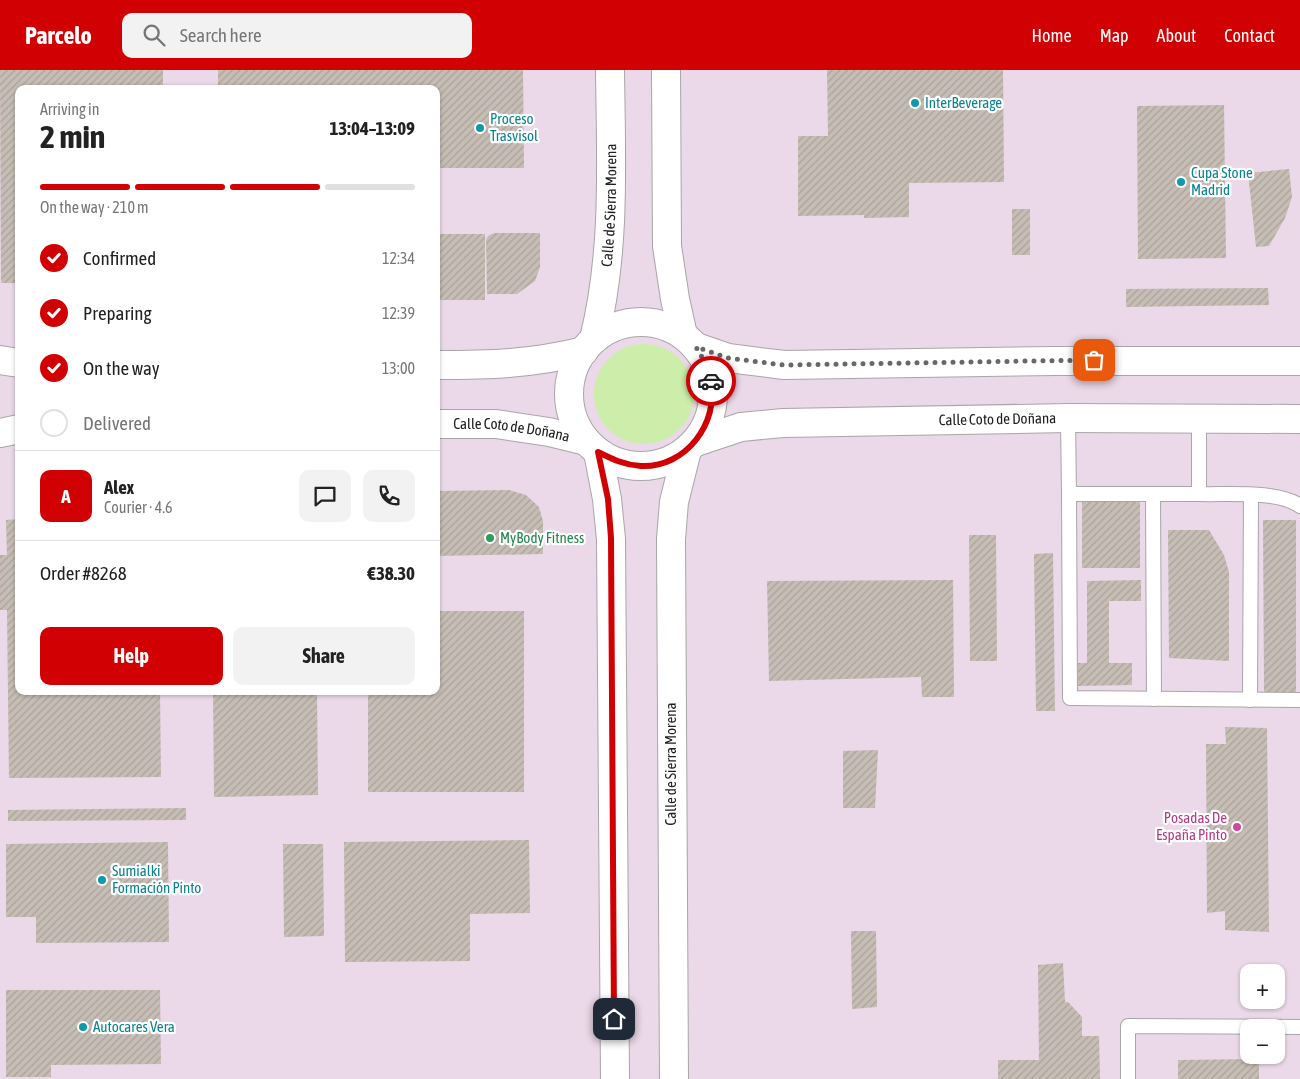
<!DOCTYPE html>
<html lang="en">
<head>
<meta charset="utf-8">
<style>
  :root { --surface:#fff; --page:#f2f2f2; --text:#222; --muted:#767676; --line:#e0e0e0; --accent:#d10003 }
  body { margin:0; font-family:"Asap Condensed",sans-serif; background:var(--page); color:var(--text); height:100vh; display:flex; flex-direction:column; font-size:19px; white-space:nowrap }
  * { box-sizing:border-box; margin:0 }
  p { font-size:16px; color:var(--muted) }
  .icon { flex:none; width:28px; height:28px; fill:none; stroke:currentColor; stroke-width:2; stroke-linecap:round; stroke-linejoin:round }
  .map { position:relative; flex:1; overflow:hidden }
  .sheet { position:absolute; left:15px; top:15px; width:425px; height:610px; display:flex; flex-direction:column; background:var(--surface); border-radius:10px; box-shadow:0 1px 4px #0004 }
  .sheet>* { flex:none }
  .fabs { position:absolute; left:1240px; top:894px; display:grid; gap:10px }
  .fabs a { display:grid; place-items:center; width:45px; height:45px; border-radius:10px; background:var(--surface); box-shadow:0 1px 4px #0004; font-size:25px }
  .pin { position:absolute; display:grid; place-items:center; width:42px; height:42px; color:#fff; margin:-21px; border-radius:10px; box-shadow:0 2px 8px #0006 }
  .courier { position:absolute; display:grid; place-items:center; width:50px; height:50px; margin:-25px; border:4px solid #d10003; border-radius:50%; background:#fff; color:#222; box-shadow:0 1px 6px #0007 }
  .head em { font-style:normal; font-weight:700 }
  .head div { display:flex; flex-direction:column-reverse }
  .head { display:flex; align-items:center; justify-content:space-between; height:85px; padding:0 25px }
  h1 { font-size:32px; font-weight:700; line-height:38px }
  .bar { display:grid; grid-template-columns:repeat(4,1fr); gap:8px 5px; align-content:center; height:60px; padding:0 25px }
  .bar i { height:6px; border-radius:4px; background:var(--line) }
  .bar .on { background:var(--accent) }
  .bar p { grid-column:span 4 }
  .line { display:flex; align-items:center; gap:12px; padding:0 25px; border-top:1px solid var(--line) }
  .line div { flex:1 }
  .round { display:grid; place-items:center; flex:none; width:52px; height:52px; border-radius:10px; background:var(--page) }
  ol { padding:0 25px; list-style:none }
  li { display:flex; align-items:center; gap:15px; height:55px }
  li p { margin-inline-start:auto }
  li .icon { padding:5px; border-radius:50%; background:var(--accent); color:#fff; stroke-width:4 }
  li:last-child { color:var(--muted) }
  li i { width:28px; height:28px; border:2px solid var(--line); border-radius:50% }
  .cta { display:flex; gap:10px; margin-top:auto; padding:10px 25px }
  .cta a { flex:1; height:58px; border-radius:10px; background:var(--accent); color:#fff; font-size:20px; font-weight:700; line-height:58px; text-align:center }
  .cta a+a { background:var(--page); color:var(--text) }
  header { display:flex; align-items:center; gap:30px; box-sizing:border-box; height:70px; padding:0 25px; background:var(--accent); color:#fff }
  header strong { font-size:24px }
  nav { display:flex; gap:28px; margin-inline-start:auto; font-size:18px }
  .search { width:350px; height:45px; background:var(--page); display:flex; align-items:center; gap:12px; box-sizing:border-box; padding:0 18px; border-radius:10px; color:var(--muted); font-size:19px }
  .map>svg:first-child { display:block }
  .industrial { fill:#ebd8e8; fill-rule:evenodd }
  .garden { fill:#cea }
  .building { fill:url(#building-hatch) }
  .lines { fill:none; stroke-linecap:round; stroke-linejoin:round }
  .service-casing { stroke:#a7a7a7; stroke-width:16 }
  .minor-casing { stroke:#a7a7a7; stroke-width:30 }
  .tertiary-casing { stroke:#a7a7a7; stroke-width:30 }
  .service { stroke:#fff; stroke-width:14 }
  .minor { stroke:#fff; stroke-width:28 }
  .tertiary { stroke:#fff; stroke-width:28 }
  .done { stroke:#6a6865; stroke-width:5; stroke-dasharray:0 9 }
  .route { stroke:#d10003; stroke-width:6 }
  .culture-dot { fill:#0f9aa8; stroke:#fff; stroke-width:2 }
  .leisure-dot { fill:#2e9e5b; stroke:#fff; stroke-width:2 }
  .hotel-dot { fill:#d1479c; stroke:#fff; stroke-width:2 }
  .labels { text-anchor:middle; stroke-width:4.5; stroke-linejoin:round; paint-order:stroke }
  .culture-label { font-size:15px; fill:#0d838f; stroke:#fff; text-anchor:start }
  .street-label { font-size:15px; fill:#202020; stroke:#fff }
  .leisure-label { font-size:15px; fill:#27864d; stroke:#fff; text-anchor:start }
  .hotel-label { font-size:15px; fill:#b23c85; stroke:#fff; text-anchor:end }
</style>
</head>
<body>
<header>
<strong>Parcelo</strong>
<div class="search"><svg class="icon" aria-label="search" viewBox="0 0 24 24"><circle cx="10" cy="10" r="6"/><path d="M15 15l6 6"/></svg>Search here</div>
<nav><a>Home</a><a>Map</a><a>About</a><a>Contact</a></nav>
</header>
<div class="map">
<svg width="1300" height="1009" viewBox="0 0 1300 1009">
  <defs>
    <pattern id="building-hatch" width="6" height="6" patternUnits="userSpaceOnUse" patternTransform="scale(1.25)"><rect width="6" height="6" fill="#c6bdb5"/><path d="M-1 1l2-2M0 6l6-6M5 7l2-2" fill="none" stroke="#aaa29b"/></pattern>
  </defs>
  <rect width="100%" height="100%" fill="#f2eee6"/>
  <path class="industrial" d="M0,0H1300V1009H0ZM19,19H436V621H19ZM1249,902H1276V930H1249ZM1249,958H1276V985H1249Z"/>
  <circle class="garden" cx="644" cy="324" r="50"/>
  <g class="building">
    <path d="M0,0H163V19H19V213H1Z"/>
    <path d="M218,0H523L524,98H436V19H218Z"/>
    <path d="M827,0H1003L1004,112L909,113V147L864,148V145L798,146V66H828Z"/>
    <path d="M1224,35L1226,188L1138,189L1137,36Z"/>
    <path d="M1289,99L1292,127L1285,148L1269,176L1256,177L1248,103Z"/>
    <rect x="1012" y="139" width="18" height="46"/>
    <path d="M494,163H540V197L535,211L517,224H487L486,170L488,166Z"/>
    <rect x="436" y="164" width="49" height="66"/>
    <path d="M1268,218L1269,235L1126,237V219Z"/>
    <path d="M509,420L526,425L539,437L543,451V484L436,486V421Z"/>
    <rect x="1082" y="429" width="58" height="69"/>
    <path d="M19,449V621H160L161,707L9,708L7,540H0V485H7L6,450Z"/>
    <path d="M1263,450H1296V623H1264Z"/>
    <path d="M1168,460H1209L1224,485L1229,502V591L1169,588Z"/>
    <path d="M969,465H996L997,591H970Z"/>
    <path d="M1053,483L1055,641H1036L1034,484Z"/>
    <path d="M953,510L954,627H922L921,607L769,611L767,511Z"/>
    <path d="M1141,510V531H1109V593H1132V615L1078,616V593H1087V511Z"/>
    <path d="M436,541H524V722H368V621H436Z"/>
    <path d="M213,621H317L318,725L214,727Z"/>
    <path d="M1225,657L1267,658L1269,862L1225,860V841L1207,843L1206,674H1226Z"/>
    <path d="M878,680L875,738H843V681Z"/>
    <path d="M186,738V750L8,751V740Z"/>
    <path d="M529,770L530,843L470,844V891L345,892L344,772Z"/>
    <path d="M168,772L169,872L36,873V847H6V774Z"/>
    <path d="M283,774H323L324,866L284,867Z"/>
    <path d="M851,861H876L877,937L852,939Z"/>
    <path d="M1063,893L1065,932H1068L1082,947V966H1099L1100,1009H998V990H1039L1038,895Z"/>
    <path d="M6,920H160L161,994L51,995V1007H6Z"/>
    <path d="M1259,989V1009H1178V990Z"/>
  </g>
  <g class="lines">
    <g class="service-casing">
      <g id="service">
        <path d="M1068,348L1069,424H1199"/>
        <path d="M1199,349V424C1227,425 1278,420 1300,436"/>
        <path d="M1069,424L1070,628L1300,630"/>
        <path d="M1153,424L1154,629"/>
        <path d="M1250,630L1251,425"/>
        <path d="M1128,1009V956L1300,957"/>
      </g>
    </g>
    <g class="minor-casing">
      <g id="minor">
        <path d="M666,0L667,176L675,229L683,265"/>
        <path id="s1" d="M594,269C616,181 611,90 610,0"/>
        <path d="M598,382L607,429L611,469L615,1009"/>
        <path d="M674,1009L671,469L674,432L687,380"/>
      </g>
    </g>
    <g class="tertiary-casing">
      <g id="tertiary">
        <circle cx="641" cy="324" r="72"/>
        <path d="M696,277L728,288L784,295L1055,291H1300"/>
        <path d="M0,290L19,293"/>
        <path d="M436,295C490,295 531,294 584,281"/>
        <path id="s2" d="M436,354H496L549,362L586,371"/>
        <path d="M0,363L19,359"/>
        <path id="s3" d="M696,372L741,357L783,353L1068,348L1300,349"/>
      </g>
    </g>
    <use href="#service" class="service"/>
    <use href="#minor" class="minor"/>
    <use href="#tertiary" class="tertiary"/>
  </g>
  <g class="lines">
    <path class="done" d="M711,311L709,299L696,277L728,288L784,295L1094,290"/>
    <path class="route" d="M614,949L611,468L608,429L598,382C612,389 624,395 641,396C686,398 719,353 711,311"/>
  </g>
  <g class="culture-dot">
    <circle cx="915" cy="33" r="5"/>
    <circle cx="480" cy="58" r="5"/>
    <circle cx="1181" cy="112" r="5"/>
    <circle cx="102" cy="810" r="5"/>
    <circle cx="83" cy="957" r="5"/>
  </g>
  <circle class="leisure-dot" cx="490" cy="468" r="5"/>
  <circle class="hotel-dot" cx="1237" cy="757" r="5"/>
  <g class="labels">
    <g class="culture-label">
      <text x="925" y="38">InterBeverage</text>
      <text x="490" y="54">Proceso<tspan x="490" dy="17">Trasvisol</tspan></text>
      <text x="1191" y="108">Cupa Stone<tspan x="1191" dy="17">Madrid</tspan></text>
      <text x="112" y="806">Sumialki<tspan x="112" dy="17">Formación Pinto</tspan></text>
      <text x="93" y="962">Autocares Vera</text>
    </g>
    <g class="street-label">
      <text dy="5" stroke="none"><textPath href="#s1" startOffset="135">Calle de Sierra Morena</textPath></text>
      <text dy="5" stroke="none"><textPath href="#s3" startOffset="304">Calle Coto de Doñana</textPath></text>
      <text dy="5" stroke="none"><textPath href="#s2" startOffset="76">Calle Coto de Doñana</textPath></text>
      <text transform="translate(671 694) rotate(-90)" y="5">Calle de Sierra Morena</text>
    </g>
    <g class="leisure-label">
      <text x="500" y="473">MyBody Fitness</text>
    </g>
    <g class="hotel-label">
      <text x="1227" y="753">Posadas De<tspan x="1227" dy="17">España Pinto</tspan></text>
    </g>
  </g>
</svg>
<div class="fabs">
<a>+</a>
<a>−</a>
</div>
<div class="pin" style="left:1094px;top:290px;background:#ea580c"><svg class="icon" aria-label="bag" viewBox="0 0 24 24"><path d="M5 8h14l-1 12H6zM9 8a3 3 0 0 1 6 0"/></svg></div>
<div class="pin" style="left:614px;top:949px;background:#1f2937"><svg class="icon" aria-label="home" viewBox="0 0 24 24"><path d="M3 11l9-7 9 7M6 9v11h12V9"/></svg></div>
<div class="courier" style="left:711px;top:311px"><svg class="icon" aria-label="car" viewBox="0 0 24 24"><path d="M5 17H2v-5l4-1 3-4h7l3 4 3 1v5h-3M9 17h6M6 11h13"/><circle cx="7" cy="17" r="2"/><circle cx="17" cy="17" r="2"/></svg></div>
<section class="sheet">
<div class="head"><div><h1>2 min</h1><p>Arriving in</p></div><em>13:04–13:09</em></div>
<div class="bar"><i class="on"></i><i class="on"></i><i class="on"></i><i></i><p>On the way · 210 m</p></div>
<ol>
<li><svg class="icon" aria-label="check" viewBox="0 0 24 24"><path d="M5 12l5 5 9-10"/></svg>Confirmed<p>12:34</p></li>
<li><svg class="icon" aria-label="check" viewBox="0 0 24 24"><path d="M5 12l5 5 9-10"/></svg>Preparing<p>12:39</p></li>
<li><svg class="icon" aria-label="check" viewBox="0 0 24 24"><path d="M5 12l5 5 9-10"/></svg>On the way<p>13:00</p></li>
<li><i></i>Delivered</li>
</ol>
<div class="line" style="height:90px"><b class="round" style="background:var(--accent);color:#fff">A</b><div><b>Alex</b><p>Courier · 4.6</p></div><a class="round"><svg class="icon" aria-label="chat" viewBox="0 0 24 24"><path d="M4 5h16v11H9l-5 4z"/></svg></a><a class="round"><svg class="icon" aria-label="phone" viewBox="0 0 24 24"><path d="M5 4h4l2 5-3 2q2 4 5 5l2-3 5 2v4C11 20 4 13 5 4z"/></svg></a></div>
<div class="line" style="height:65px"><div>Order #8268</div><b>€38.30</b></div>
<div class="cta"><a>Help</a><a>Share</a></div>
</section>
</div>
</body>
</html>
